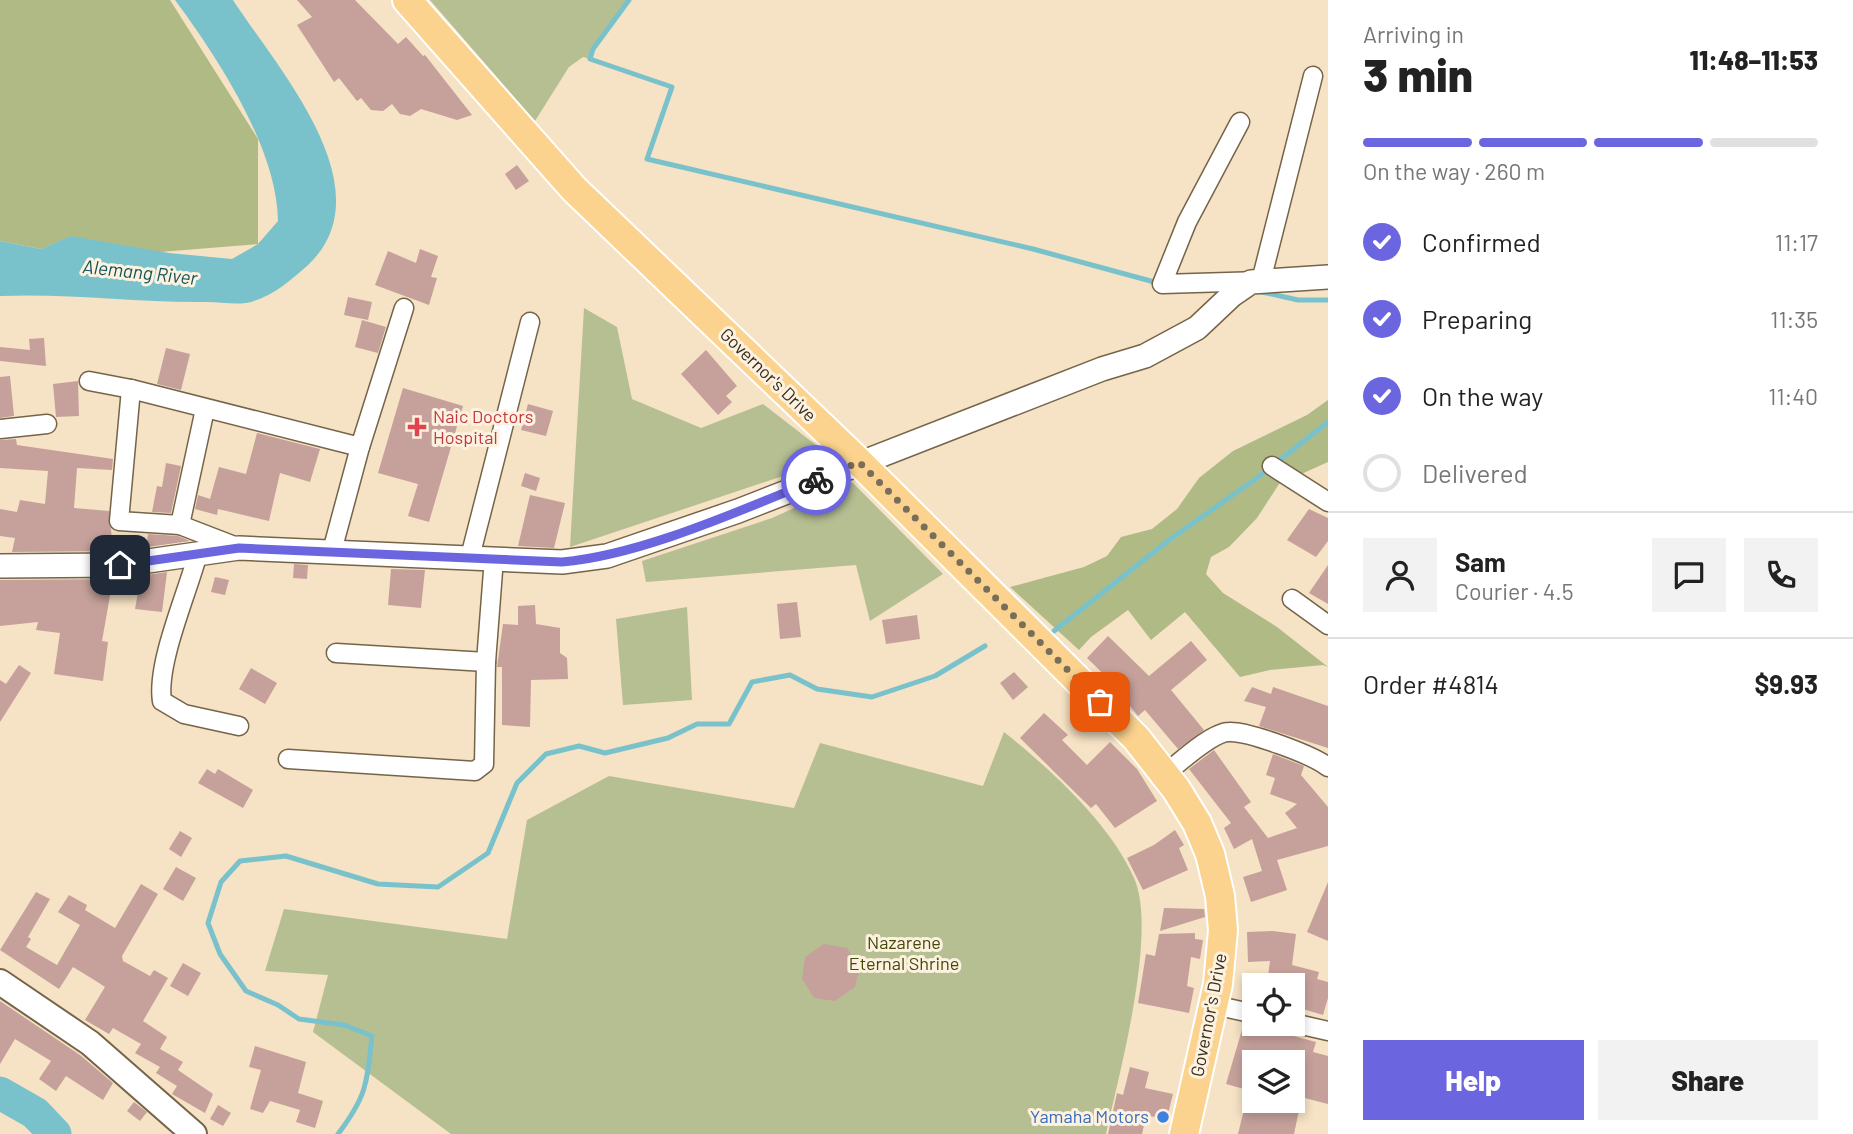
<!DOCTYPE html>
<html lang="en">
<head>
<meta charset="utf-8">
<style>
  :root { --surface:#fff; --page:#f2f2f2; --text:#222; --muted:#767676; --line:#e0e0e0; --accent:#6b65df }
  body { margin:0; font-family:Barlow,sans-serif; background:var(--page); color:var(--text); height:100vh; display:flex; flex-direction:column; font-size:26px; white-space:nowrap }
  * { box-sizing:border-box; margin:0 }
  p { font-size:23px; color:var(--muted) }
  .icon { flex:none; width:38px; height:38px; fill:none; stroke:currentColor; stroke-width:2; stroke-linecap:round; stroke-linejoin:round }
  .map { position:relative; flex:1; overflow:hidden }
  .sheet { display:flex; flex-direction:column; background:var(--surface); width:525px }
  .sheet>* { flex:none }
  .fabs { position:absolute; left:1242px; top:973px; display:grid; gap:14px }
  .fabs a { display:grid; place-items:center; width:63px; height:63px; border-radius:0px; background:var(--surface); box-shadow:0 4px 10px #0003; font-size:35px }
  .pin { position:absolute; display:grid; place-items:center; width:60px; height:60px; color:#fff; margin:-30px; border-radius:14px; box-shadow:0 4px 10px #0006 }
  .courier { position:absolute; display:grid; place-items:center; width:70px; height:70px; margin:-35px; border:5px solid #6b65df; border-radius:50%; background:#fff; color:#222; box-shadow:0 2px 9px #0007 }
  .overview em { font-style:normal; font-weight:800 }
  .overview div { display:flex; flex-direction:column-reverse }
  .overview { display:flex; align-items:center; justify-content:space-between; height:119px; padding:0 35px }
  h1 { font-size:46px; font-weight:800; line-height:52px }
  .bar { display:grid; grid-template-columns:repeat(4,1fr); gap:10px 7px; align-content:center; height:84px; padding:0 35px }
  .bar i { height:9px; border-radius:5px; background:var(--line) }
  .bar .active { background:var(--accent) }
  .bar p { grid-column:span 4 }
  .line { display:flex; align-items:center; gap:18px; padding:0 35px; border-top:2px solid var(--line) }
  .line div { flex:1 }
  .round { display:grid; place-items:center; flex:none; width:74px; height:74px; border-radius:0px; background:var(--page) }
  ol { padding:0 35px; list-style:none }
  li { display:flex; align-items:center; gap:21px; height:77px }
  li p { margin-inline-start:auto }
  li .icon { padding:7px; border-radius:50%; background:var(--accent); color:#fff; stroke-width:4 }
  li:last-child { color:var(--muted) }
  li i { width:38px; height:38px; border:4px solid var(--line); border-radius:50% }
  .primary-button { display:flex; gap:14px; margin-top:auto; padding:14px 35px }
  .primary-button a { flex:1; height:80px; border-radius:0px; background:var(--accent); color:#fff; font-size:28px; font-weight:800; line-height:80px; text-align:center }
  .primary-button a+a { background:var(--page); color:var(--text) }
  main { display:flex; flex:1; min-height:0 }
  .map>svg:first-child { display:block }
  .green { fill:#b6bf92 }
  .forest { fill:#b0ba85 }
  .water { fill:#79c2cb }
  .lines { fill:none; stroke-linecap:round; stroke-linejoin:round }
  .stream { stroke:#79c2cb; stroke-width:5 }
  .river { stroke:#79c2cb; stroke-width:33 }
  .building { fill:#c6a19b }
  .minor-casing { stroke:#756449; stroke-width:21 }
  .tertiary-casing { stroke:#756449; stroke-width:26 }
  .secondary-casing { stroke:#756449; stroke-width:28 }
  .primary-casing { stroke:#fff; stroke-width:32 }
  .minor { stroke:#fff; stroke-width:18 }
  .tertiary { stroke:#fff; stroke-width:23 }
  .secondary { stroke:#fff; stroke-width:24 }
  .primary { stroke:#fbd38e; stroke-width:28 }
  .done { stroke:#796d5b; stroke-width:7; stroke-dasharray:0 12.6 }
  .route { stroke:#6b65df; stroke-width:9 }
  .health-dot { fill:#e0444e; stroke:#fdf1df; stroke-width:2.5 }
  .shop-dot { fill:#3f7fe0; stroke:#fdf1df; stroke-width:2.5 }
  .labels { text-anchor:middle; stroke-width:6; stroke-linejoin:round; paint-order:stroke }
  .street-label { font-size:18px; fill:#362e22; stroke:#fdf1df }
  .health-label { font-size:18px; fill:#be3a42; stroke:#fdf1df; text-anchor:start }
  .park-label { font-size:18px; fill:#424a0b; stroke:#fdf1df }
  .shop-label { font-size:18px; fill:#366cbe; stroke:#fdf1df; text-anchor:end }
  .water-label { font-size:19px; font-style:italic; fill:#14535a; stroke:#fdf1df }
</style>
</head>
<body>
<main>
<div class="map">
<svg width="1328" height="1134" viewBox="0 0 1328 1134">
  <rect width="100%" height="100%" fill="#f6e2c4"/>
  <g class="green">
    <path d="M430,0H629L593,49L590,59L583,57L569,67L535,121Z"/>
    <path d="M584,308L617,327L632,399L701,428L763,404L834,459L570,547Z"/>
    <path d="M852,482L943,574L870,621L856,565L646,582L642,561L772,518Z"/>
    <path d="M687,607L692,700L623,705L616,619Z"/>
    <path d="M1004,732C1050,769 1110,823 1134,878C1158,932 1119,1074 1106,1134H451L313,1032L328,975L265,971L284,909L507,939L527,820L609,776L794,808L820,743L983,786Z"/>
  </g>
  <g class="forest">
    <path d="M0,0H170L258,139V244L160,252L70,237L41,249L0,241Z"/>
    <path d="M1328,400V462L1279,484L1257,518L1229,547L1211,557L1206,574L1223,593L1277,627L1328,667L1323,665L1270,670L1240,677L1185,612L1151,640L1128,610L1091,637L1079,650L1010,587L1084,567L1107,556L1121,537L1152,529L1177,509L1199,478L1233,451L1307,415Z"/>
  </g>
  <path class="water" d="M175,0H233C276,67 389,190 307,266C292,279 274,295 254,301C241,306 221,302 207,302C138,303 69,293 0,296V241L41,249L71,236L169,253L232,259L258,244L278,221C277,148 218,58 175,0Z"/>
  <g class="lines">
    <g class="stream">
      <path d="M629,0L593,49L590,59L672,87L647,159L1033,249L1158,283"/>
      <path d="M1262,292L1298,300H1328"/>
      <path d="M1054,631L1169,540L1257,478L1328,422"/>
      <path d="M338,1134C367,1096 367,1083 372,1036L344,1025L299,1019L278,1005L246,991L220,954L208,923L221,882L240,861L286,856L378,884L438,887L488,853L517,783L546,754L579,746L605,753L668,738L697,724H729L752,682L790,675L817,689L872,697L935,676L985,646"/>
    </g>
    <path class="river" d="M0,1093L35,1113L55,1134"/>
  </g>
  <g class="building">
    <path d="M297,0H355L398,44L406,37L423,56L425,55L472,115L457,120L421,109L410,116L400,114L392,104L383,111L371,110L361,98L357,101L339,78L334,82L297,25L312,17Z"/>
    <path d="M517,165L529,181L516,190L505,174Z"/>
    <path d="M420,249L438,256L431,277L437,278L429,305L375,285L388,251L416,263Z"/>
    <path d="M348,297L372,302L368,320L344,315Z"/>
    <path d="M362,320L386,327L378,353L355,347Z"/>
    <path d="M44,338L46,366L0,361V347L30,350L29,339Z"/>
    <path d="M166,348L190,354L181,390L157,384Z"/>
    <path d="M706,350L737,386L726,396L732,402L718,415L681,374Z"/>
    <path d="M10,376L14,416L0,418V377Z"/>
    <path d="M78,381L79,416L56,417L53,384Z"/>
    <path d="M403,388L463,406L429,522L408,516L418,484L378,473Z"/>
    <path d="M528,404L553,411L546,436L521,430Z"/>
    <path d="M257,433L320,449L310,482L280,473L269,521L218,509L217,515L195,509L198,495L210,499L219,467L246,474Z"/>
    <path d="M16,439L17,445L113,459L112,470L77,468L74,508L109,511L112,539L147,542L148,534L178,536L190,541L119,551L12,552L15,538L0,536V509L17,512L20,500L45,504L48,471L0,468V440Z"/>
    <path d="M166,463L181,466L171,513L152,512L157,486L162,487Z"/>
    <path d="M525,473L540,478L536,491L521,486Z"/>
    <path d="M530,495L565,503L554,548L518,546Z"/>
    <path d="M1309,509L1328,518V541L1316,557L1287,540Z"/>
    <path d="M294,564L308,565L307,579L293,578Z"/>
    <path d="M1328,565V604L1309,593Z"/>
    <path d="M391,569L425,570L421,608L388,605Z"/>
    <path d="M167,572L162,612L135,609L138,592L111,590L102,641L108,642L103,681L54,674L60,633L36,630L38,622L0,626V580L120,579Z"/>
    <path d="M215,577L229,580L225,595L211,592Z"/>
    <path d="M797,602L801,637L780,639L777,604Z"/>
    <path d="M535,605L536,624L560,628V653L567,658L568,679L531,680L530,727L502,725V667H497L503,624L518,625V606Z"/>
    <path d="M917,615L920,639L886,644L882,620Z"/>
    <path d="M1108,636L1149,676L1191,641L1207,660L1171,690L1204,730L1178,749L1145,710L1138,716L1123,697L1125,695L1087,658Z"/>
    <path d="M19,665L31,673L0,722V680L6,684Z"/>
    <path d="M251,668L277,683L265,704L239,689Z"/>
    <path d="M1014,672L1028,687L1013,700L1000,683Z"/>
    <path d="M1252,687L1271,694L1273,687L1328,706V748L1259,726L1266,707L1244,701Z"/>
    <path d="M1044,713L1068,735L1062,740L1087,765L1110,742L1137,769L1157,801L1115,828L1096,804L1091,808L1020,738Z"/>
    <path d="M1214,750L1251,802L1244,807L1268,838L1297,828L1285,813L1297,804L1270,794L1275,778L1266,775L1273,754L1304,766L1301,775L1328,807V846L1277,860L1287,890L1251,902L1243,877L1262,871L1252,839L1234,849L1224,828L1231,823L1189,769Z"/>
    <path d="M207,769L215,774L218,769L253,790L243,808L198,783Z"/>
    <path d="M1175,830L1184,845L1179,848L1188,870L1143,890L1127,858L1154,845Z"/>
    <path d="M180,831L192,838L181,857L169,849Z"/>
    <path d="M176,867L196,878L183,901L163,889Z"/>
    <path d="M1328,882V941L1307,932Z"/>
    <path d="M141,884L158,894L122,956L123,961L150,976L154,970L168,978L143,1021L167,1037L160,1049L183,1062L178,1070L213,1094L205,1113L172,1094L177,1086L156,1073L160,1067L135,1053L141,1044L113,1028L109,1034L85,1020L105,987L96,981L73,967L59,989L0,950L36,892L50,899L28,937L31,939L26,947L57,965L80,925L58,912L69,895L87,905L85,910L115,928Z"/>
    <path d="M1164,908L1204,909L1205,917L1160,931Z"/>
    <path d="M1273,931L1296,934L1292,965L1319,972L1317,979L1328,982V998L1323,1015L1293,1006V985L1267,984L1270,961L1248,962L1247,932Z"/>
    <path d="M1195,933V939L1203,940L1200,959L1191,957L1187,986L1194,988L1189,1013L1138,1003L1146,954L1155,956L1159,934Z"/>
    <path d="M824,944L847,948L860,967L855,987L835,1001L814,998L802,979L805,957Z"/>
    <path d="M183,963L201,973L188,996L170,986Z"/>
    <path d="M0,1001L80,1055L113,1083L103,1100L66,1076L56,1091L39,1079L51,1061L15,1039L0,1064Z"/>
    <path d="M1244,1023L1316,1042L1313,1052L1328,1056V1104L1293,1095V1062H1255V1092L1226,1084Z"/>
    <path d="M255,1046L306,1062L298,1093L323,1101L315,1128L296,1122L300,1110L270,1101L263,1113L250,1109L261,1070L249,1067Z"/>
    <path d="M1130,1067L1149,1072L1145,1088L1173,1094L1167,1118L1146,1116L1142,1134H1108L1117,1093L1123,1095Z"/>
    <path d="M1246,1101H1301L1294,1134H1238Z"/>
    <path d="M134,1102L147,1112L140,1121L127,1111Z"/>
    <path d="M218,1105L231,1113L223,1126L210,1119Z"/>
  </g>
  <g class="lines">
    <g class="minor-casing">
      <g id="minor">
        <path d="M1240,122L1187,222L1162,284L1261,281L1313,76"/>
        <path d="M89,381L131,389L360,447"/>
        <path d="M131,389L119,521L180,525L237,547"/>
        <path d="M0,429L47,424"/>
        <path d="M1272,466L1328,502"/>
        <path d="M180,525L205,409"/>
        <path d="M332,551L360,447L404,308"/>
        <path d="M198,553C188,592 156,663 162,701L184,714L239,726"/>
        <path d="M470,557L530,322"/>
        <path d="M1292,599L1328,625"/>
        <path d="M336,653L486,662"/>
        <path d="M288,759L475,771L484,764L486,662L494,558"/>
        <path d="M1165,774C1179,763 1212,732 1229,732C1248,731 1313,755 1328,767"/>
        <path d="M1214,1005L1255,1014"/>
        <path d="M1293,1023L1328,1031"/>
      </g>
    </g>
    <g class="tertiary-casing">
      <path id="tertiary" d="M0,566L120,565L239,548L562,562L607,556L738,511L1102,369L1145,356L1197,328L1232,295L1251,282L1328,277"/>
    </g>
    <g class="secondary-casing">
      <path id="secondary" d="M0,982L90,1043L194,1134"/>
    </g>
    <g class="primary-casing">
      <path id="primary" d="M407,0L574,189L859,462L1136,738L1176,789L1197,823L1210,854L1220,896L1223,930L1218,984L1184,1134"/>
    </g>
    <use href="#minor" class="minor"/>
    <use href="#tertiary" class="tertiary"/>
    <use href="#secondary" class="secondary"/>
    <use href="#primary" class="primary"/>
  </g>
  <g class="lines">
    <path class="done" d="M816,480L859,462L1100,702"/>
    <path class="route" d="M120,565L239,548L562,562C642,555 741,510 816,480"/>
  </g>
  <path class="health-dot" d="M413.5 416.5h7v7h7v7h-7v7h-7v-7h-7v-7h7z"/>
  <circle class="shop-dot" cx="1163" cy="1117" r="7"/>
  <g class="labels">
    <g class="street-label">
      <text transform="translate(768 375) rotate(44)" y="6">Governor's Drive</text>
      <text transform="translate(1209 1015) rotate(-79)" y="6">Governor's Drive</text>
    </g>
    <g class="health-label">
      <text x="433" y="423">Naic Doctors<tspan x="433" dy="21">Hospital</tspan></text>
    </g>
    <g class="park-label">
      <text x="904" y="949">Nazarene<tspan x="904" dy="21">Eternal Shrine</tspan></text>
    </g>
    <g class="shop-label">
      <text x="1149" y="1123">Yamaha Motors</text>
    </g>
    <g class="water-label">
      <text transform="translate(140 272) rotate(6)" y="7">Alemang River</text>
    </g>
  </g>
</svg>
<div class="fabs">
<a><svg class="icon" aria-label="locate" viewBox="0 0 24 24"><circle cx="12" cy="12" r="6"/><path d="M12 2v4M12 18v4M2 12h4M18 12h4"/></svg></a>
<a><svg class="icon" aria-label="layers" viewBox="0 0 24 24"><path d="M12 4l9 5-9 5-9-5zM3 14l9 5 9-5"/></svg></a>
</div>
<div class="pin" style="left:1100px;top:702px;background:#ea580c"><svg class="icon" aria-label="bag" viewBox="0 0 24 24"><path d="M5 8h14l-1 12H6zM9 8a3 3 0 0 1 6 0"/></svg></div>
<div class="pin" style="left:120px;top:565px;background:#1f2937"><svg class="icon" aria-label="home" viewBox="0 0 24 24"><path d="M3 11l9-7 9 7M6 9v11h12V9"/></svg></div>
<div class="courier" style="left:816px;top:480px"><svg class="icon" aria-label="bike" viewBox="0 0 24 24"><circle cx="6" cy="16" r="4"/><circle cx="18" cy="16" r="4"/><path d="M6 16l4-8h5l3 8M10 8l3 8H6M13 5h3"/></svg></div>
</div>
<section class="sheet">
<div class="overview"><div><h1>3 min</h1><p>Arriving in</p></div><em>11:48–11:53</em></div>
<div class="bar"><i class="active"></i><i class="active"></i><i class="active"></i><i></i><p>On the way · 260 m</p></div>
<ol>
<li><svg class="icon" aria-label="check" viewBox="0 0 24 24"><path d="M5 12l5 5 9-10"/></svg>Confirmed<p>11:17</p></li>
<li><svg class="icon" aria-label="check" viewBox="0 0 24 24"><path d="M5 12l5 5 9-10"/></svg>Preparing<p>11:35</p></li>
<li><svg class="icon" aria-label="check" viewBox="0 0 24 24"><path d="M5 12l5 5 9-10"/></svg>On the way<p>11:40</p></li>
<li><i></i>Delivered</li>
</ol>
<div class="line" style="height:126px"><a class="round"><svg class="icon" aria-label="person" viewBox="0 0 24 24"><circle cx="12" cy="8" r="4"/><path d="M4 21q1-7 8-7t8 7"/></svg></a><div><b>Sam</b><p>Courier · 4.5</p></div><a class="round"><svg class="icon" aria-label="chat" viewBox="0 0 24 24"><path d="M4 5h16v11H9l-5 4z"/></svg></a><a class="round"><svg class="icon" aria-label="phone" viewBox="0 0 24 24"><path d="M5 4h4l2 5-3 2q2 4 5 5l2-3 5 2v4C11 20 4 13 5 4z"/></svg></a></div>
<div class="line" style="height:91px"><div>Order #4814</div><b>$9.93</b></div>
<div class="primary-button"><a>Help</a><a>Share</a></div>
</section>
</main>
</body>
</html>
